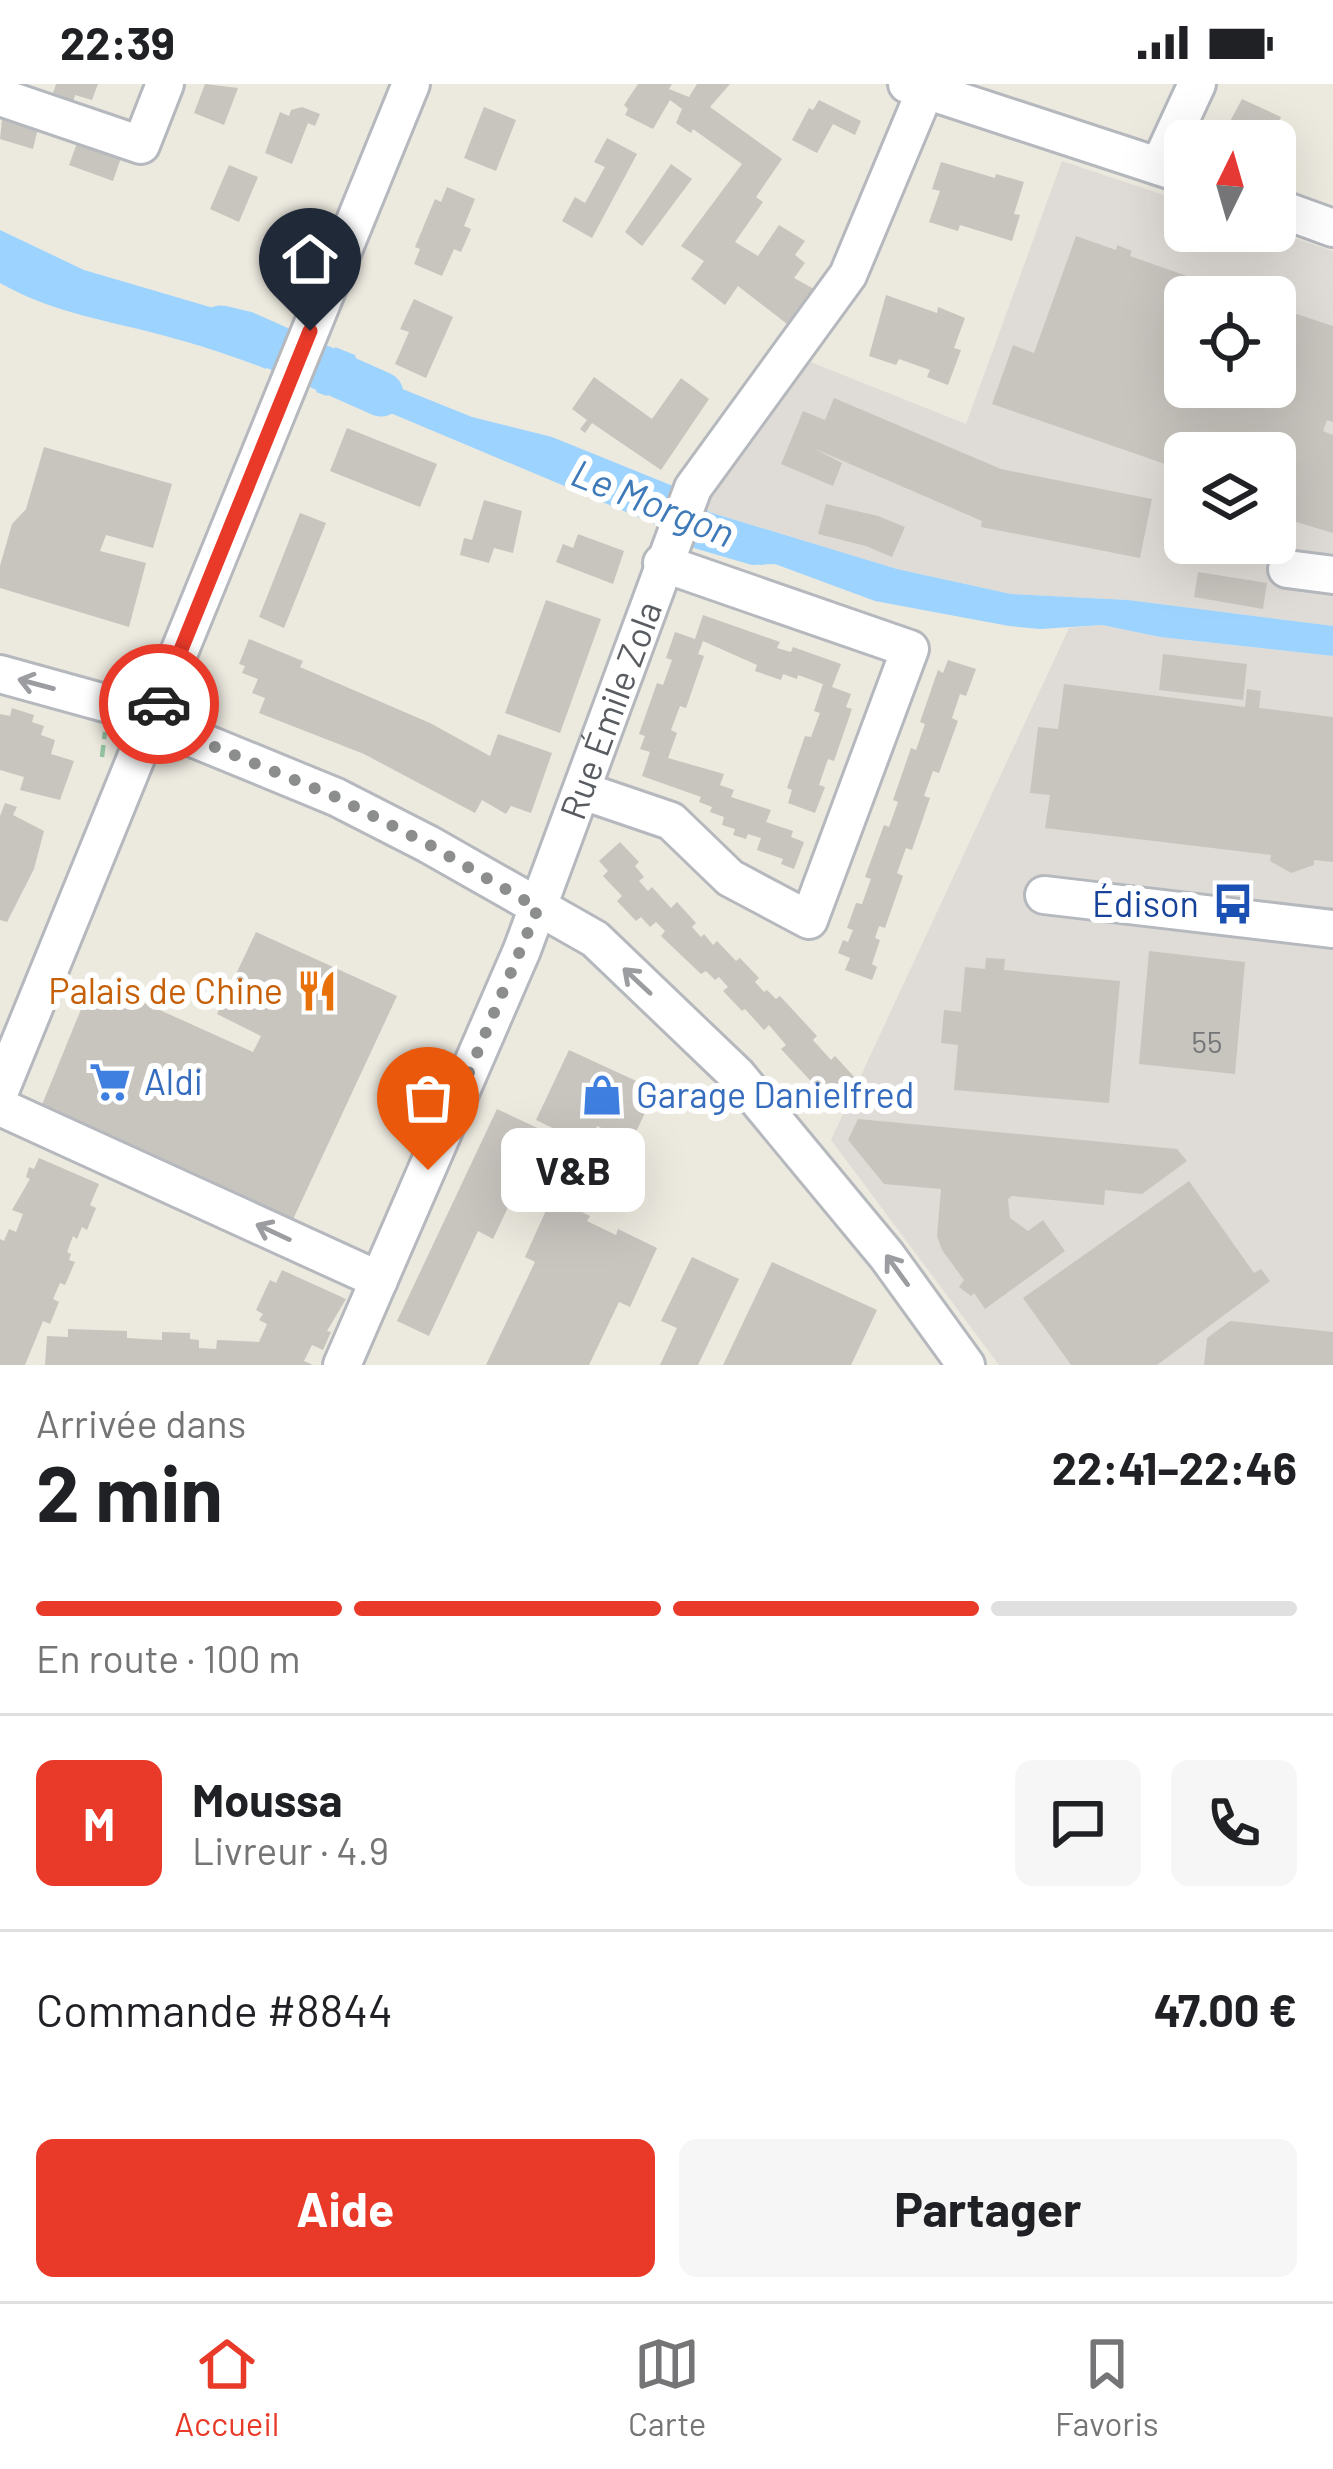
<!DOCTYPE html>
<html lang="fr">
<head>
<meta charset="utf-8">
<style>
  :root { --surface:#fff; --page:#f6f6f6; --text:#202124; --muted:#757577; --line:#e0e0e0; --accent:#e83929 }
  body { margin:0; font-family:Barlow,sans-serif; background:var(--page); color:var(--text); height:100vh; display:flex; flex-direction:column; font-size:45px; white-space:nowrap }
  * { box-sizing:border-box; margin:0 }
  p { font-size:39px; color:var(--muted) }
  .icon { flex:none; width:66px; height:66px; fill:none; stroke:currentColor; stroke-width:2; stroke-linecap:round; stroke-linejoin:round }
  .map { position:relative; height:1281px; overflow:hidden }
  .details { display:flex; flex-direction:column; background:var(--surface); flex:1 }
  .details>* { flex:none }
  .needle { width:78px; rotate:5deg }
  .tools { position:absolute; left:1164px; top:36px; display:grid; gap:24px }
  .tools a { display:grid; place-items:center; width:132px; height:132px; border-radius:18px; background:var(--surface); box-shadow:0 12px 48px #0002; font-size:60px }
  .pin { position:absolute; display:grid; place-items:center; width:102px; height:102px; color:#fff; margin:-123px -51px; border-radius:50% 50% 50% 0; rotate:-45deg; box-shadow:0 0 12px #0007 }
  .pin .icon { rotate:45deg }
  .courier { position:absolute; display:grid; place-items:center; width:120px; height:120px; margin:-60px; border:9px solid #e83929; border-radius:50%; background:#fff; color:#222; box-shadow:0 3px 15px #0007 }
  .bubble { position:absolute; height:84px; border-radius:18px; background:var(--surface); box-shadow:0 12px 48px #0002; font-size:39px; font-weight:700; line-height:84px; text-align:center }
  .summary em { font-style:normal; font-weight:700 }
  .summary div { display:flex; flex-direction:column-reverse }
  .summary { display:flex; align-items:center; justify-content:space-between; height:204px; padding:0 36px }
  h1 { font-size:78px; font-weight:700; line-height:90px }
  .bar { display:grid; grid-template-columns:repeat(4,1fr); gap:18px 12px; align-content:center; height:144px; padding:0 36px }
  .bar i { height:15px; border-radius:9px; background:var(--line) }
  .bar .active { background:var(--accent) }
  .bar p { grid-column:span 4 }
  .line { display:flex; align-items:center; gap:30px; padding:0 36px; border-top:3px solid var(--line) }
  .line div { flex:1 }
  .round { display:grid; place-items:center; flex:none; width:126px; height:126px; border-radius:18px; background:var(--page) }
  .button { display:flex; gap:24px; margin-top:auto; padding:24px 36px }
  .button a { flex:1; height:138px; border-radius:18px; background:var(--accent); color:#fff; font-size:48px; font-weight:700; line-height:138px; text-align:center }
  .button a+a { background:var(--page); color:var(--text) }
  .status { display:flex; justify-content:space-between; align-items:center; height:84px; padding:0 60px; background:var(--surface); direction:ltr }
  .status svg { height:33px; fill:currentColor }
  .tabs { display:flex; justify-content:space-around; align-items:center; height:168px; border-top:3px solid var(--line); background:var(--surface); font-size:33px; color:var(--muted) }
  .tabs a { display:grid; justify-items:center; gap:6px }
  .tabs .active { color:var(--accent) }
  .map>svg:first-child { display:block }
  .industrial { fill:#dfdcd7; fill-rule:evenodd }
  .water { fill:#9cd3ff }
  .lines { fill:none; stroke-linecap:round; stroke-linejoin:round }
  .river { stroke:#9cd3ff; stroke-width:45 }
  .building { fill:#c8c5bf }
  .minor-casing { stroke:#b5b8bd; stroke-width:42 }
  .path { stroke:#94c5a2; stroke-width:4.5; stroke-dasharray:12 6; stroke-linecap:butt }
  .minor { stroke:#fff; stroke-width:36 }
  .oneway { stroke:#9b9da0 }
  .done { stroke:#8c8d8d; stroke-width:12; stroke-dasharray:0 21.6 }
  .route { stroke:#e83929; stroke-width:15 }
  .labels { text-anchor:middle; stroke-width:12; stroke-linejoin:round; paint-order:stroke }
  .number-label { font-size:30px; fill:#747678 }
  .street-label { font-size:36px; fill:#585c61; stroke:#fff }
  .transit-label { font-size:36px; fill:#164399; stroke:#fff; text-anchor:end }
  .food-label { font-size:36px; fill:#c56008; stroke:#fff; text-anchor:end }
  .shop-label { font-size:36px; fill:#366cbe; stroke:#fff; text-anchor:start }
  .water-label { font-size:39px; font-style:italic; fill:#3e79b8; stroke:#fff }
</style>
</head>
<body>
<div class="status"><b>22:39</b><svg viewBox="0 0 49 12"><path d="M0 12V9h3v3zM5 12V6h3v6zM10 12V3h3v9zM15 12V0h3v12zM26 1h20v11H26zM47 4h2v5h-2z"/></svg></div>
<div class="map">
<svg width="1333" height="1281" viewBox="0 0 1333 1281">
  <rect width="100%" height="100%" fill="#ece9df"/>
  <g class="industrial">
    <path d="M1062,77L1185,118V147H1272L1333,167V542L1128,516L1011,510L897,485L709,428L703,420L808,277L966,340ZM1185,213H1275V303H1185ZM1185,369H1275V459H1185Z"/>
    <path d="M1102,541L1160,553L1333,572V1281H999L831,1056L1069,544Z"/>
  </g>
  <g class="water">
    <path d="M0,146L84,186L282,244L266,285C228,270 190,258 150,248C99,235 47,226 0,199Z"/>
    <path d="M335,263L355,271L358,281L385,298L472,333L552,353L673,402L655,440L331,304L327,312L316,308Z"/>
    <path d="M703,420L709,428L897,485L1011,510L1128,516L1333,542V572L1160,553L1102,541L1040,545L1009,542L875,517L775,480L752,481L687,462Z"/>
  </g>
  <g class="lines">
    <path class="river" d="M221,244L246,250L381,310"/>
  </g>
  <g class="building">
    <path d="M56,0H98L92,16L75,11L73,19L52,12Z"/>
    <path d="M205,0L238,4L224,41L194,29Z"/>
    <path d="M638,0H672L669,5L689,13L697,0H730L710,23L782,75L756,113L763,118L735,158L758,172L779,141L805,157L795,171L805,179L794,194L814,205L787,240L738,202L725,221L691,195L704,177L681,162L742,80L693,45L691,49L676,39L682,25L670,16L653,45L625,31L628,25L624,21Z"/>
    <path d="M1242,15L1281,33L1270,57H1251L1227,43Z"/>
    <path d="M819,16L861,37L855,51L833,40L817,69L792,56L809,24L813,26Z"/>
    <path d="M302,23L320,30L315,42L308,39L292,80L265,69L280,28L289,32L291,26Z"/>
    <path d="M484,23L516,36L496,87L464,74Z"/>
    <path d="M3,27L39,40L33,65L0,55Z"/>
    <path d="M79,54L123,68L113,97L69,81Z"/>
    <path d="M607,54L637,70L592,154L562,137L575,113L585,119L605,83L594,78Z"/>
    <path d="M941,78L995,94L996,90L1024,98L1014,130L1020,131L1012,157L960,141L958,147L929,138L940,107L932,105Z"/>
    <path d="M671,80L692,95L642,162L625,148Z"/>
    <path d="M229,81L258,93L239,138L210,125Z"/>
    <path d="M447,103L475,115L464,142L471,145L461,168L454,165L442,192L414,180L420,165L415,163L435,115L441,118Z"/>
    <path d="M1076,152L1116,166L1117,161L1132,167L1130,172L1187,192L1183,206L1201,212L1185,213V303H1275V223L1333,242V338L1327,336L1323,347L1333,351V449L1293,437L1291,442L1275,436V369H1185V387L992,320L1013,261L1034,269Z"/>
    <path d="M886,211L937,229L938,223L965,234L954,264L961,266L948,301L927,293L930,286L899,275L896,281L869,272Z"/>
    <path d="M414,215L453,233L426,294L395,280L409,248L400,245Z"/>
    <path d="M594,293L652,335L681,294L709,315L661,386L592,339L585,349L580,345L587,336L572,325Z"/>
    <path d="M834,314L1001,385L1152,415L1140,474L981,443L982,437L813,364L842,379L833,402L781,380L803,327L825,336Z"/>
    <path d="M347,344L437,380L420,423L330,387Z"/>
    <path d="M44,363L172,400L153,464L106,451L100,467L146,479L129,543L0,504V482L12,440L26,425Z"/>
    <path d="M484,416L522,427L513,469L494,464L489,479L460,471L464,454L472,456Z"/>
    <path d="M826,420L878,432L905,443L892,473L866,462L818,450Z"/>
    <path d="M300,429L326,439L284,544L259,533Z"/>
    <path d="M578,450L624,467L613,500L556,478L563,460L573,464Z"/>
    <path d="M1198,488L1267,499L1263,525L1194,513Z"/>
    <path d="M546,516L601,535L560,649L505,629Z"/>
    <path d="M703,531L780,558L777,564L791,568L793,563L841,580L832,603L851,610L846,623L852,625L834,677L828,675L819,701L825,703L815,729L788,719L792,706L787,704L805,652L811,653L820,629L814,627L823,600L798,591L797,595L783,590L781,596L755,587L757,581L703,557L698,570L704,572L686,624L680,622L671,646L677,649L668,674L724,690L720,701L734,706L731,713L771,726L766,738L793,747L791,753L804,758L794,785L781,780L783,775L757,766L761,754L748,750L746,755L733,751L735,745L722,741L724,733L710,728L712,723L699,718L701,713L642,692L650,668L640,665L645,652L639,650L657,599L663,601L672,576L666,574L675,548L695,555Z"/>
    <path d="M249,555L303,577L300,583L430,639L490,672L498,650L552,669L531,729L511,722L506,730L482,716L475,729L364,670L259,629L265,614L252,609L258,595L242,589L245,582L239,580Z"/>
    <path d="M1163,570L1247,580L1243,616L1159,606Z"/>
    <path d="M948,576L976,585L966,612L960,610L952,634L958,637L939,689L933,687L924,712L930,714L912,766L906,764L897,789L903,792L885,844L879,842L875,854L880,856L872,880L877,883L872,896L845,886L850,874L838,869L843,856L848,858L853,846L847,844L856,819L862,820L871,795L865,793L884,741L889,743L898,718L893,716L911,664L916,666L925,640L920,638L938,586L943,589Z"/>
    <path d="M1064,600L1245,623L1247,605L1261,607L1259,624L1333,633V778L1314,776V781L1291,789L1270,777L1271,771L1045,744L1050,711L1030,709L1038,643L1058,645Z"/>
    <path d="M12,624L34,631L32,638L44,642L41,651L55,656L51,670L74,677L60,716L20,706L24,693L0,686V630L10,632Z"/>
    <path d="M5,719L17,723L13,731L44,747L34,785L7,838L0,836V732Z"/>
    <path d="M620,758L639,778L635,782L644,793L639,797L648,807L652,803L671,824L677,818L696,839L692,843L701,853L704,850L713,861L717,857L736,877L740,874L759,894L755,898L764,908L767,906L776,915L780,912L817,952L813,956L831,976L835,972L857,996L844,1025L824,1002L819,1006L781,965L786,961L769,941L764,946L745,925L742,927L723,907L728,903L719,893L715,896L706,887L701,890L661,852L665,847L656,838L650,843L641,833L636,837L617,817L622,812L603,792L608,787L599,777Z"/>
    <path d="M256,848L397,912L289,1144L39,1028L93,896L253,968L261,952L217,930Z"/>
    <path d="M1149,867L1245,878L1235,990L1139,980Z"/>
    <path d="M986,874L1005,875L1004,886L1120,897L1109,1019L954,1006L958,961L941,959L944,926L961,928L965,883L985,885Z"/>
    <path d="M569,966L656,1006L631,1058L597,1042L588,1061L536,1036Z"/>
    <path d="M497,1025L544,1047L493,1155L478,1147L429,1252L397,1237Z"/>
    <path d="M858,1035L1177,1065L1187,1077L1142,1110L1105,1106L1104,1121L1012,1112L1008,1115L1010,1134L1028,1147L1043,1136L1065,1167L985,1225L974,1209L971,1212L959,1203L964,1196L942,1166L937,1152L941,1105L884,1100L848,1056Z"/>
    <path d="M39,1074L99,1100L90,1121L96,1124L87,1146L82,1143L77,1155L73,1152L67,1168L71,1170L69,1176L75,1178L65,1201L60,1199L53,1215L59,1218L50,1240L43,1237L25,1281H0V1155L4,1157L9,1145L16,1148L23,1130L12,1126L30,1095L26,1093L29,1083L34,1085Z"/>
    <path d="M1189,1097L1254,1189L1261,1185L1270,1197L1157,1281H1071L1023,1214Z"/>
    <path d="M552,1113L590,1132L587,1137L616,1151L618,1145L657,1164L630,1223L619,1218L589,1281H486L535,1178L525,1173Z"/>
    <path d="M692,1173L739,1195L698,1281H660L677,1244L661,1237Z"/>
    <path d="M772,1178L877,1226L851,1281H723Z"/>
    <path d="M282,1186L346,1215L327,1247L331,1248L323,1266L312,1261L304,1277L313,1281H45L47,1252L68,1253V1245L127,1247V1254L162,1256V1248L190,1249V1255L199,1256V1264L216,1265L217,1256L259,1258L267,1240L259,1236L263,1230L256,1226L270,1196L276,1199Z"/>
    <path d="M1230,1237L1333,1248V1281H1204L1207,1254Z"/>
  </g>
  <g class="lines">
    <g class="minor-casing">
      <g id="minor">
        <path d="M907,0L1185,91"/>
        <path d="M0,13L141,61L165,0"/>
        <path d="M1159,82L1197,0"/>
        <path d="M1275,123L1333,144"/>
        <path d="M1287,485L1333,491"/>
        <path d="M0,590L112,621L336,713L428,760L595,855L737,991L887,1172L966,1281"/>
        <path d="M583,707L671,737L730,794L809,836L910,565L662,479"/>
        <path d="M1044,811L1333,845"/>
        <path d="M0,1007L411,0"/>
        <path d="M0,1023L379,1196"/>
        <path id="s1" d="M342,1281L522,866L693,404L848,191L928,0"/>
      </g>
    </g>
    <path class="path" d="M102,673L105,648"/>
    <use href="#minor" class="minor"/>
  </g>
  <defs><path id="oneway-shaft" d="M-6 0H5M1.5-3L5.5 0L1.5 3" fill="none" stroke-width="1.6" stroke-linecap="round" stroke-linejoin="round" transform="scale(3)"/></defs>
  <g class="oneway">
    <use href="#oneway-shaft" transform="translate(36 600) rotate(-165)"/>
    <use href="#oneway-shaft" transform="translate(637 897) rotate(-137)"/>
    <use href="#oneway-shaft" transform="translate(273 1148) rotate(-155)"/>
    <use href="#oneway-shaft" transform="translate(897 1186) rotate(-126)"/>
  </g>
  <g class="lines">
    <path class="done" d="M159,620L152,637L336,713L428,760L538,824L428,1086"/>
    <path class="route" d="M159,620L310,247"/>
  </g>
  <defs>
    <g id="bus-bare" transform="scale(3.24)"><path d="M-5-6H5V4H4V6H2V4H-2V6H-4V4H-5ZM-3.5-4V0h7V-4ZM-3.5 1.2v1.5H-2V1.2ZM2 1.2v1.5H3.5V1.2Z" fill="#1a4fb4" stroke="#fff" stroke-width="2.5" paint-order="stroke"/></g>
    <g id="restaurant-bare" transform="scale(3.24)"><path d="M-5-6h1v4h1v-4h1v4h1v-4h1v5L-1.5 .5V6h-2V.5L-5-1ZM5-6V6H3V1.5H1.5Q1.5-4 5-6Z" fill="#e8710a" stroke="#fff" stroke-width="2.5" paint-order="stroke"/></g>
    <g id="supermarket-bare" transform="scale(3.24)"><path d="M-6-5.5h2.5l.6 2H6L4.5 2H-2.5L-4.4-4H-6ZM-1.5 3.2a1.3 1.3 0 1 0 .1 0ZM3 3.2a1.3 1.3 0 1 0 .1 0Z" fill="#3f7fe0" stroke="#fff" stroke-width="2.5" paint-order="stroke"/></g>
    <g id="shop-bare" transform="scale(3.24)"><path d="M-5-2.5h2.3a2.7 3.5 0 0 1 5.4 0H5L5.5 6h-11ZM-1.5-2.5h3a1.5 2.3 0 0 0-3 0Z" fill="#3f7fe0" stroke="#fff" stroke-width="2.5" paint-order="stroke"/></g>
  </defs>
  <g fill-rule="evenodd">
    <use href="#bus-bare" x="1233" y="820"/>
    <use href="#restaurant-bare" x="317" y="907"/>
    <use href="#supermarket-bare" x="110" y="998"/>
    <use href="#shop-bare" x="602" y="1011"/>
  </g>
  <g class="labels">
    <g class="number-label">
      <text x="1207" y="969">55</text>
    </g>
    <g class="street-label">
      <text dy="13" stroke="none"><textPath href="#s1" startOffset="708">Rue Émile Zola</textPath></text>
    </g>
    <g class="transit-label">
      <text x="1199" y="833">Édison</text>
    </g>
    <g class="food-label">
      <text x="283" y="920">Palais de Chine</text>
    </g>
    <g class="shop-label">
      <text x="144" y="1011">Aldi</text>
      <text x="636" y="1024">Garage Danielfred</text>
    </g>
    <g class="water-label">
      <text transform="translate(653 419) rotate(22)" y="14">Le Morgon</text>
    </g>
  </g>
</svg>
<div class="tools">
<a><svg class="needle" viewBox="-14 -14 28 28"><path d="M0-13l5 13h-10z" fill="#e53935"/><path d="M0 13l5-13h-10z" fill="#757577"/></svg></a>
<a><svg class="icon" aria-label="locate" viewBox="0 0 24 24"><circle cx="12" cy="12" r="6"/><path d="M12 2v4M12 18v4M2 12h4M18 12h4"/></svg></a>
<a><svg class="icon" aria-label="layers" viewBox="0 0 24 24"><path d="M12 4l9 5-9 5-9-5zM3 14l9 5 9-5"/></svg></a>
</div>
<div class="pin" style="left:428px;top:1086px;background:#ea580c"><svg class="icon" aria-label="bag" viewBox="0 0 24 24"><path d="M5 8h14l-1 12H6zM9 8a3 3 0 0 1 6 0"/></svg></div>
<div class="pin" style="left:310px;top:247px;background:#1f2937"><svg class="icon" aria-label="home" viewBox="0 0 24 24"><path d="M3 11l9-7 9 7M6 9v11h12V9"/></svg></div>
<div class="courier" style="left:159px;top:620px"><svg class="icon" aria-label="car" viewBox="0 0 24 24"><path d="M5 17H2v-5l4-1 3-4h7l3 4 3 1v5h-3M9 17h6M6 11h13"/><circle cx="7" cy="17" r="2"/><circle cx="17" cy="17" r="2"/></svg></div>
<div class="bubble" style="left:501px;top:1044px;width:144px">V&amp;B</div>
</div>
<section class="details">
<div class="summary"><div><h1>2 min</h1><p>Arrivée dans</p></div><em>22:41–22:46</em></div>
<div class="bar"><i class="active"></i><i class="active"></i><i class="active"></i><i></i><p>En route · 100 m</p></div>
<div class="line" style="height:216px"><b class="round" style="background:var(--accent);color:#fff">M</b><div><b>Moussa</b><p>Livreur · 4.9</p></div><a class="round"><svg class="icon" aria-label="chat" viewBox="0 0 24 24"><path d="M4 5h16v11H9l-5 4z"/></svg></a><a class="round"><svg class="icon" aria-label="phone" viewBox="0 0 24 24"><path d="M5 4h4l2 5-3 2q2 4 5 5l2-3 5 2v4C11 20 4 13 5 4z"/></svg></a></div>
<div class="line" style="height:156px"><div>Commande #8844</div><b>47.00 €</b></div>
<div class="button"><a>Aide</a><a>Partager</a></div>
</section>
<nav class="tabs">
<a class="active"><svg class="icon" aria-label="home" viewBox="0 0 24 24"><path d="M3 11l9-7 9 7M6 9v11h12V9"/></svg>Accueil</a>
<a><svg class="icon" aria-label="map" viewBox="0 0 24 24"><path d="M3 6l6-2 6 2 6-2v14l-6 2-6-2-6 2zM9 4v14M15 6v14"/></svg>Carte</a>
<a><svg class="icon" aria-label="saved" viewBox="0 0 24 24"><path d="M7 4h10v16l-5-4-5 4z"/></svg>Favoris</a>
</nav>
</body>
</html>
